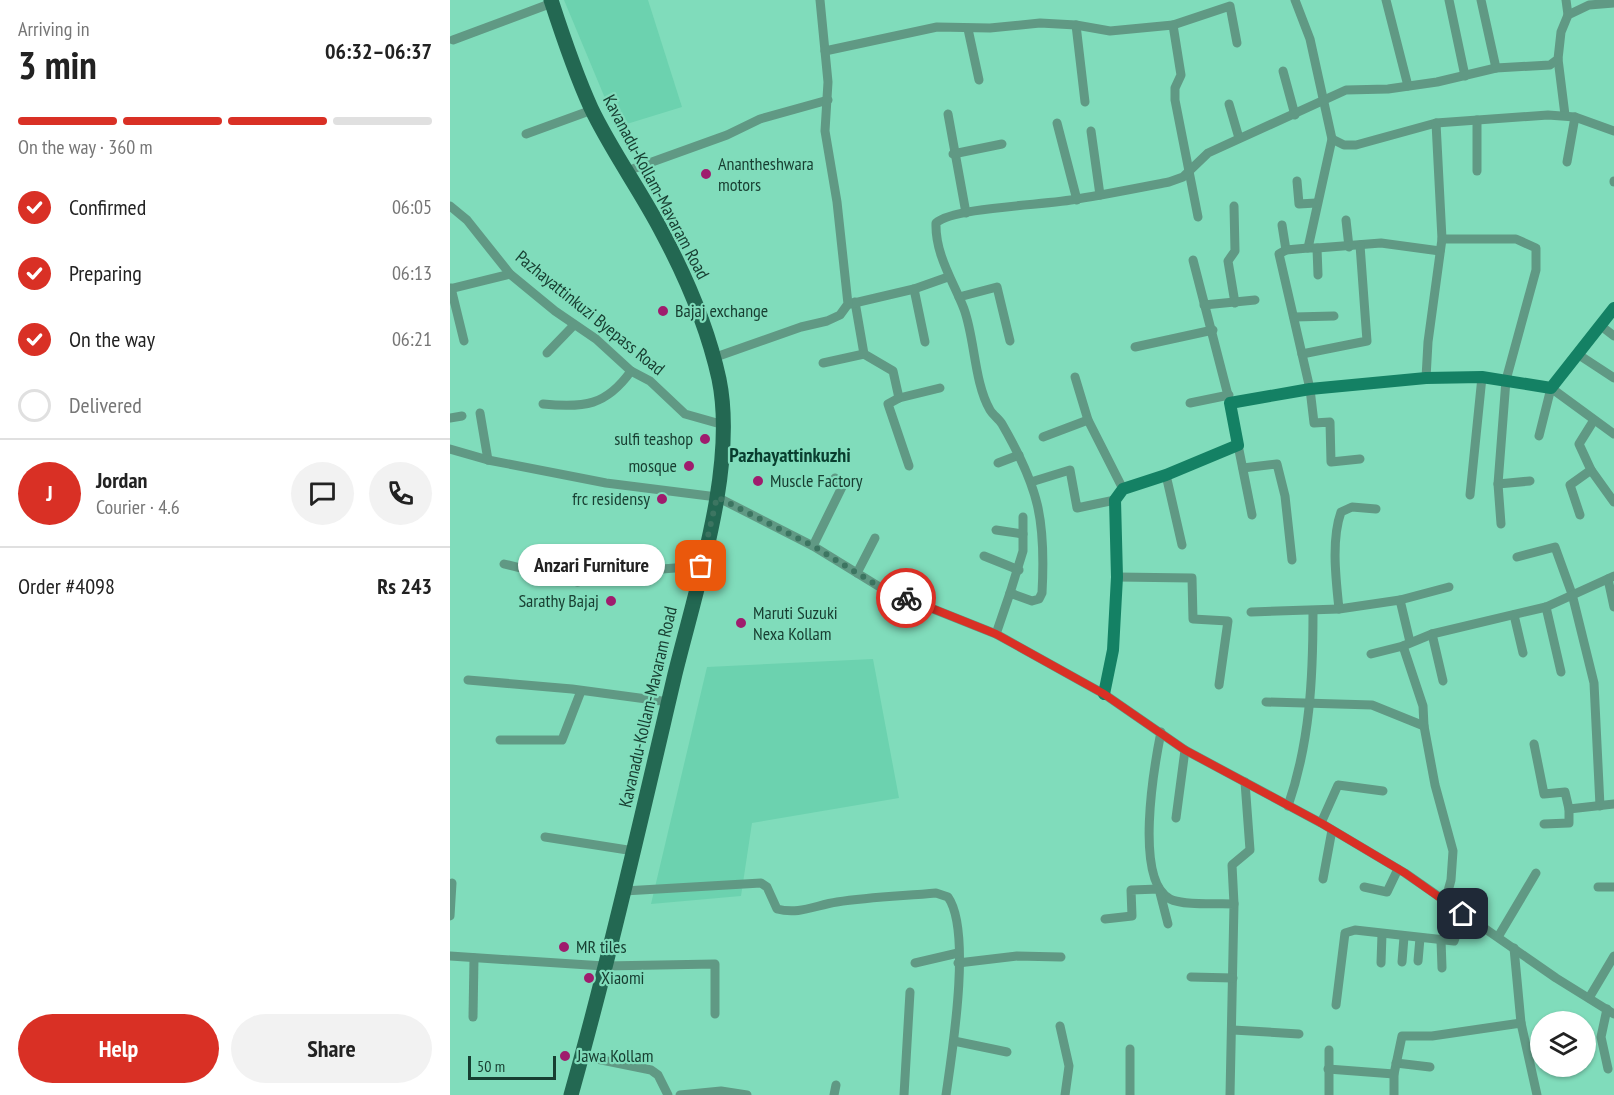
<!DOCTYPE html>
<html lang="en">
<head>
<meta charset="utf-8">
<style>
  :root { --surface:#fff; --page:#f2f2f2; --text:#222; --muted:#767676; --line:#e0e0e0; --accent:#d93025 }
  body { margin:0; font-family:"PT Sans Narrow",sans-serif; background:var(--page); color:var(--text); height:100vh; display:flex; flex-direction:column; font-size:22px; white-space:nowrap }
  * { box-sizing:border-box; margin:0 }
  p { font-size:20px; color:var(--muted) }
  .icon { flex:none; width:33px; height:33px; fill:none; stroke:currentColor; stroke-width:2; stroke-linecap:round; stroke-linejoin:round }
  .map { position:relative; flex:1; overflow:hidden }
  .panel { display:flex; flex-direction:column; background:var(--surface); width:450px }
  .panel>* { flex:none }
  .controls { position:absolute; left:1080px; top:1011px; display:grid; gap:12px }
  .controls a { display:grid; place-items:center; width:66px; height:66px; border-radius:50%; background:var(--surface); box-shadow:0 2px 4px #0004; font-size:30px }
  .scale { position:absolute; left:18px; bottom:15px; width:88px; box-sizing:border-box; padding-left:6px; border:3px solid #173e31; border-top:0; font-size:16px; line-height:21px; white-space:nowrap; color:#173e31; -webkit-text-stroke:4px #80dcbb; paint-order:stroke }
  .pin { position:absolute; display:grid; place-items:center; width:51px; height:51px; color:#fff; margin:-26px; border-radius:12px; box-shadow:0 3px 9px #0006 }
  .courier { position:absolute; display:grid; place-items:center; width:60px; height:60px; margin:-30px; border:4px solid #d93025; border-radius:50%; background:#fff; color:#222; box-shadow:0 2px 8px #0007 }
  .bubble { position:absolute; height:42px; border-radius:21px; background:var(--surface); box-shadow:0 2px 4px #0004; font-size:20px; font-weight:600; line-height:42px; text-align:center }
  .head em { font-style:normal; font-weight:600 }
  .head div { display:flex; flex-direction:column-reverse }
  .head { display:flex; align-items:center; justify-content:space-between; height:102px; padding:0 18px }
  h1 { font-size:39px; font-weight:600; line-height:45px }
  .bar { display:grid; grid-template-columns:repeat(4,1fr); gap:9px 6px; align-content:center; height:72px; padding:0 18px }
  .bar i { height:8px; border-radius:4px; background:var(--line) }
  .bar .active { background:var(--accent) }
  .bar p { grid-column:span 4 }
  .line { display:flex; align-items:center; gap:15px; padding:0 18px; border-top:2px solid var(--line) }
  .line div { flex:1 }
  .round { display:grid; place-items:center; flex:none; width:63px; height:63px; border-radius:32px; background:var(--page) }
  ol { padding:0 18px; list-style:none }
  li { display:flex; align-items:center; gap:18px; height:66px }
  li p { margin-inline-start:auto }
  li .icon { padding:6px; border-radius:50%; background:var(--accent); color:#fff; stroke-width:4 }
  li:last-child { color:var(--muted) }
  li i { width:33px; height:33px; border:3px solid var(--line); border-radius:50% }
  .button { display:flex; gap:12px; margin-top:auto; padding:12px 18px }
  .button a { flex:1; height:69px; border-radius:36px; background:var(--accent); color:#fff; font-size:24px; font-weight:600; line-height:69px; text-align:center }
  .button a+a { background:var(--page); color:var(--text) }
  main { display:flex; flex:1; min-height:0 }
  .map>svg:first-child { display:block }
  .built { fill:#6cd2af }
  .lines { fill:none; stroke-linecap:round; stroke-linejoin:round }
  .street { stroke:#609984; stroke-width:9 }
  .secondary { stroke:#148164; stroke-width:12 }
  .primary { stroke:#236852; stroke-width:15 }
  .done { stroke:#3c7561; stroke-width:6; stroke-dasharray:0 10.8 }
  .route { stroke:#d93025; stroke-width:8 }
  .poi-dot { fill:#9f1c6d; stroke:#80dcbb; stroke-width:2 }
  .labels { text-anchor:middle; stroke-width:4.5; stroke-linejoin:round; paint-order:stroke }
  .poi-label { font-size:18px; fill:#173e31; stroke:#80dcbb; text-anchor:start }
  .street-label { font-size:18px; fill:#173e31; stroke:#80dcbb }
  .neighbourhood-label { font-size:20px; font-weight:bold; fill:#093e2f; stroke:#80dcbb }
</style>
</head>
<body>
<main>
<section class="panel">
<div class="head"><div><h1>3 min</h1><p>Arriving in</p></div><em>06:32–06:37</em></div>
<div class="bar"><i class="active"></i><i class="active"></i><i class="active"></i><i></i><p>On the way · 360 m</p></div>
<ol>
<li><svg class="icon" aria-label="check" viewBox="0 0 24 24"><path d="M5 12l5 5 9-10"/></svg>Confirmed<p>06:05</p></li>
<li><svg class="icon" aria-label="check" viewBox="0 0 24 24"><path d="M5 12l5 5 9-10"/></svg>Preparing<p>06:13</p></li>
<li><svg class="icon" aria-label="check" viewBox="0 0 24 24"><path d="M5 12l5 5 9-10"/></svg>On the way<p>06:21</p></li>
<li><i></i>Delivered</li>
</ol>
<div class="line" style="height:108px"><b class="round" style="background:var(--accent);color:#fff">J</b><div><b>Jordan</b><p>Courier · 4.6</p></div><a class="round"><svg class="icon" aria-label="chat" viewBox="0 0 24 24"><path d="M4 5h16v11H9l-5 4z"/></svg></a><a class="round"><svg class="icon" aria-label="phone" viewBox="0 0 24 24"><path d="M5 4h4l2 5-3 2q2 4 5 5l2-3 5 2v4C11 20 4 13 5 4z"/></svg></a></div>
<div class="line" style="height:78px"><div>Order #4098</div><b>Rs 243</b></div>
<div class="button"><a>Help</a><a>Share</a></div>
</section>
<div class="map">
<svg width="1164" height="1095" viewBox="0 0 1164 1095">
  <rect width="100%" height="100%" fill="#80dcbb"/>
  <g class="built">
    <path d="M114,0H198L232,107L167,127Z"/>
    <path d="M423,659L449,798L302,823L291,896L201,904L257,667Z"/>
  </g>
  <g class="lines">
    <g class="street">
      <path d="M845,0L860,39L882,139L858,248H867L868,275"/>
      <path d="M936,0L958,86"/>
      <path d="M999,0L1015,76"/>
      <path d="M1031,0L1046,68"/>
      <path d="M1116,0L1118,15"/>
      <path d="M626,25L635,102"/>
      <path d="M723,25L780,6L787,43"/>
      <path d="M518,29L529,80"/>
      <path d="M3,40L102,3"/>
      <path d="M375,51L487,27L540,28L590,23L626,25L660,31L723,25L731,75L725,88V100L748,217"/>
      <path d="M1108,59L1115,115"/>
      <path d="M833,71L845,115"/>
      <path d="M779,104L789,138"/>
      <path d="M498,114L516,213"/>
      <path d="M607,123L627,200"/>
      <path d="M641,131L650,195"/>
      <path d="M76,134L142,110"/>
      <path d="M882,139L894,145H906L986,123L1098,115L1125,117L1164,131"/>
      <path d="M503,154L552,144"/>
      <path d="M1117,162L1125,117"/>
      <path d="M177,171L277,135L310,119L378,100"/>
      <path d="M1027,171V120"/>
      <path d="M847,181L849,204L866,203"/>
      <path d="M1164,181V182"/>
      <path d="M0,206L17,220L60,274L105,311L146,339L181,371L200,381L235,414L274,425"/>
      <path d="M784,206L785,251L778,261L785,303"/>
      <path d="M896,220L899,247"/>
      <path d="M832,225L836,250"/>
      <path d="M992,239H1066L1086,248V270L1056,380L1048,484L1080,481"/>
      <path d="M858,248L836,250L829,254L860,389L864,423L880,422L881,462L910,459"/>
      <path d="M867,248L931,243L990,251"/>
      <path d="M743,260L780,403"/>
      <path d="M1,288L14,341"/>
      <path d="M0,289L60,274"/>
      <path d="M464,289L475,342"/>
      <path d="M509,297L547,287L560,341"/>
      <path d="M405,302L414,354L443,371L449,398L490,388"/>
      <path d="M400,304L464,289L498,277"/>
      <path d="M754,305L805,300"/>
      <path d="M844,317L884,316"/>
      <path d="M1151,326L1164,336"/>
      <path d="M685,347L763,330"/>
      <path d="M97,353L124,325"/>
      <path d="M852,354L917,341L910,245"/>
      <path d="M1129,355L1164,378"/>
      <path d="M263,358L351,327L377,321L390,315L398,304L387,202L375,131L378,82L370,0"/>
      <path d="M373,363L414,354"/>
      <path d="M625,377L638,420L673,489"/>
      <path d="M976,378L978,342L992,239L986,123"/>
      <path d="M449,398L438,404L459,466"/>
      <path d="M740,403L779,395"/>
      <path d="M93,404C134,408 156,406 181,371"/>
      <path d="M30,413L38,460"/>
      <path d="M0,418L12,416"/>
      <path d="M1089,436L1101,388L1164,434"/>
      <path d="M593,437L638,420"/>
      <path d="M788,445L802,515"/>
      <path d="M0,449L38,460L156,483L267,497L363,546L433,589L546,634L654,694L735,750L871,823L955,873L1106,978L1164,1014"/>
      <path d="M548,463L569,455"/>
      <path d="M793,468L827,464L835,496L842,560"/>
      <path d="M1141,470L1164,502"/>
      <path d="M716,475L732,545"/>
      <path d="M581,482L620,470L627,508L665,500"/>
      <path d="M1048,484L1051,524"/>
      <path d="M1020,495L1032,377"/>
      <path d="M926,509L902,507L891,512C881,540 886,580 889,609L950,600L960,642"/>
      <path d="M1130,515L1120,485L1141,470L1129,444L1144,420"/>
      <path d="M546,530L573,534"/>
      <path d="M363,546L392,487L385,478"/>
      <path d="M534,556L569,570"/>
      <path d="M1067,557L1105,547L1122,594L1144,683L1150,806"/>
      <path d="M54,564L127,582L186,571L251,566"/>
      <path d="M407,573L425,538"/>
      <path d="M667,577L742,578L743,619L778,621L769,685"/>
      <path d="M1158,579L1164,607"/>
      <path d="M560,593L573,551V517"/>
      <path d="M950,600L999,587"/>
      <path d="M1096,607L1111,672"/>
      <path d="M801,612L889,609"/>
      <path d="M1064,615L1073,653"/>
      <path d="M546,634L560,593L582,601L589,599L592,593C596,520 589,488 552,424C549,419 543,415 540,410C524,382 525,339 514,309C503,281 485,254 486,223C503,207 599,205 627,199C658,194 688,188 719,182L733,177L758,153L896,90L938,89L987,82L1046,68L1100,65L1108,59L1111,32L1118,15L1139,5L1164,3"/>
      <path d="M982,634L993,681"/>
      <path d="M953,646L973,706L974,726L985,785L1003,851L1001,880L995,902"/>
      <path d="M921,654L953,646L982,634L1096,607L1164,576"/>
      <path d="M18,680L122,689L219,702"/>
      <path d="M816,702L922,705L974,726"/>
      <path d="M711,732C704,767 684,880 720,899C733,906 769,903 784,904L780,1095"/>
      <path d="M50,740H112L131,691"/>
      <path d="M1084,744L1094,794L1115,792L1119,809L1164,804"/>
      <path d="M838,806C860,742 863,678 863,612"/>
      <path d="M726,818L735,750"/>
      <path d="M871,823L888,785L933,791"/>
      <path d="M1094,824L1119,823V809"/>
      <path d="M95,837L184,851"/>
      <path d="M873,879L882,830"/>
      <path d="M914,887L937,892L948,869"/>
      <path d="M1148,887H1164"/>
      <path d="M174,891L311,883L317,887L327,909C349,915 366,905 387,902C420,897 453,896 486,893L498,897C522,931 502,1053 496,1095"/>
      <path d="M784,904L782,865L800,850L795,782"/>
      <path d="M0,916L2,883"/>
      <path d="M655,919L682,916L681,890L709,889L718,924"/>
      <path d="M1048,937L1086,873"/>
      <path d="M991,940L992,968"/>
      <path d="M1064,948L1071,1023"/>
      <path d="M0,956L154,966L265,964V1014"/>
      <path d="M968,961L970,938"/>
      <path d="M952,962L954,937"/>
      <path d="M465,963L508,953"/>
      <path d="M508,963L567,956L611,957"/>
      <path d="M931,963L932,934"/>
      <path d="M741,977L783,978"/>
      <path d="M1139,998L1164,956"/>
      <path d="M886,1005L895,933L905,930L1004,941L1013,914"/>
      <path d="M1157,1009L1151,1037L1158,1069"/>
      <path d="M23,1017L24,958"/>
      <path d="M610,1026L619,1066L615,1095"/>
      <path d="M783,1030L849,1034"/>
      <path d="M504,1041L557,1052"/>
      <path d="M132,1056L201,1070L208,1075L218,1095"/>
      <path d="M946,1063L980,1067"/>
      <path d="M878,1069L944,1074"/>
      <path d="M230,1095L271,1091L297,1095"/>
      <path d="M384,1095L386,1085"/>
      <path d="M454,1095L460,992"/>
      <path d="M680,1095V1049"/>
      <path d="M879,1095V1050"/>
      <path d="M944,1095V1074L952,1036H982L1071,1023L1087,1095"/>
    </g>
    <path class="secondary" d="M654,694L663,650L667,577L665,500L673,489L716,475L788,445L780,403L860,389L976,378L1032,377L1101,388L1164,308"/>
    <path class="primary" d="M101,0C113,37 125,73 141,108C162,152 191,191 213,234C237,279 258,329 269,379C287,466 246,588 225,674C192,815 160,956 121,1095"/>
  </g>
  <g class="lines">
    <path class="done" d="M251,566L267,497L363,546L433,589L456,598"/>
    <path class="route" d="M456,598L546,634L654,694L735,750L871,823L955,873L1013,914"/>
  </g>
  <g class="poi-dot">
    <circle cx="256" cy="174" r="6"/>
    <circle cx="213" cy="311" r="6"/>
    <circle cx="255" cy="439" r="6"/>
    <circle cx="239" cy="466" r="6"/>
    <circle cx="308" cy="481" r="6"/>
    <circle cx="212" cy="499" r="6"/>
    <circle cx="161" cy="601" r="6"/>
    <circle cx="291" cy="623" r="6"/>
    <circle cx="114" cy="947" r="6"/>
    <circle cx="139" cy="978" r="6"/>
    <circle cx="115" cy="1056" r="6"/>
  </g>
  <g class="labels">
    <g class="poi-label">
      <text x="268" y="170">Anantheshwara<tspan x="268" dy="21">motors</tspan></text>
      <text x="225" y="317">Bajaj exchange</text>
      <text x="243" y="445" text-anchor="end">sulfi teashop</text>
      <text x="227" y="472" text-anchor="end">mosque</text>
      <text x="320" y="487">Muscle Factory</text>
      <text x="200" y="505" text-anchor="end">frc residensy</text>
      <text x="149" y="607" text-anchor="end">Sarathy Bajaj</text>
      <text x="303" y="619">Maruti Suzuki<tspan x="303" dy="21">Nexa Kollam</tspan></text>
      <text x="126" y="953">MR tiles</text>
      <text x="151" y="984">Xiaomi</text>
      <text x="127" y="1062">Jawa Kollam</text>
    </g>
    <g class="street-label">
      <text transform="translate(206 187) rotate(62)" y="6">Kavanadu-Kollam-Mavaram Road</text>
      <text transform="translate(140 313) rotate(39)" y="6">Pazhayattinkuzi Byepass Road</text>
      <text transform="translate(198 707) rotate(-77)" y="6">Kavanadu-Kollam-Mavaram Road</text>
    </g>
    <g class="neighbourhood-label">
      <text x="340" y="462">Pazhayattinkuzhi</text>
    </g>
  </g>
</svg>
<div class="controls">
<a><svg class="icon" aria-label="layers" viewBox="0 0 24 24"><path d="M12 4l9 5-9 5-9-5zM3 14l9 5 9-5"/></svg></a>
</div>
<div class="scale">50 m</div>
<div class="pin" style="left:251px;top:566px;background:#ea580c"><svg class="icon" aria-label="bag" viewBox="0 0 24 24"><path d="M5 8h14l-1 12H6zM9 8a3 3 0 0 1 6 0"/></svg></div>
<div class="pin" style="left:1013px;top:914px;background:#1f2937"><svg class="icon" aria-label="home" viewBox="0 0 24 24"><path d="M3 11l9-7 9 7M6 9v11h12V9"/></svg></div>
<div class="courier" style="left:456px;top:598px"><svg class="icon" aria-label="bike" viewBox="0 0 24 24"><circle cx="6" cy="16" r="4"/><circle cx="18" cy="16" r="4"/><path d="M6 16l4-8h5l3 8M10 8l3 8H6M13 5h3"/></svg></div>
<div class="bubble" style="left:68px;top:544px;width:147px">Anzari Furniture</div>
</div>
</main>
</body>
</html>
